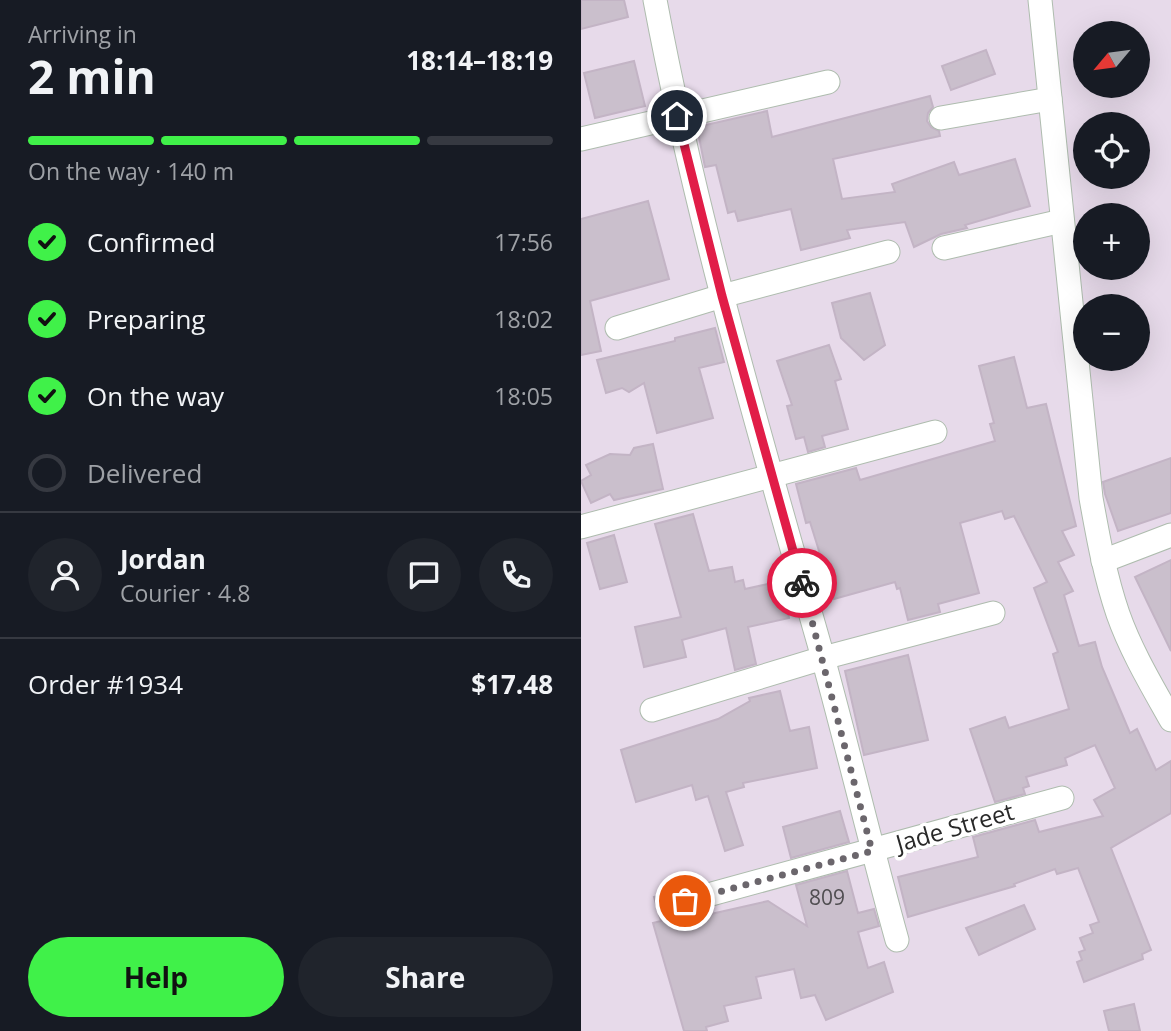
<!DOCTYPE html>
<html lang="en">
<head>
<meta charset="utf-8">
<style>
  :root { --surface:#171b24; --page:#20242c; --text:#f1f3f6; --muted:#9ea1a6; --line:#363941; --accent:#40f149 }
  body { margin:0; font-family:"Open Sans",sans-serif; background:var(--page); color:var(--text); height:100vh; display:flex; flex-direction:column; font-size:26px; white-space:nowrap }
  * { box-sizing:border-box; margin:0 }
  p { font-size:23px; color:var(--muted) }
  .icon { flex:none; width:38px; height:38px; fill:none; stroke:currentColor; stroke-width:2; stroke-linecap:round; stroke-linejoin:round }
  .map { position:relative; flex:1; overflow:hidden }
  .side { display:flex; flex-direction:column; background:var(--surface); width:581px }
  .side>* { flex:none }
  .needle { width:46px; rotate:241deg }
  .buttons { position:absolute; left:492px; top:21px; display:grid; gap:14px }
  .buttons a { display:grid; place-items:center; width:77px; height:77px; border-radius:50%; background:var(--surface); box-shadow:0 7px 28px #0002; font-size:35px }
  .pin { position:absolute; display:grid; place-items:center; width:60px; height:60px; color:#fff; margin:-30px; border:4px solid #fff; border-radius:50%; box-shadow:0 2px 7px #0007 }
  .courier { position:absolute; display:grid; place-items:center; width:70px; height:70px; margin:-35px; border:5px solid #e11d48; border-radius:50%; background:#fff; color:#222; box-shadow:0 2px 9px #0007 }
  .overview em { font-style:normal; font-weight:700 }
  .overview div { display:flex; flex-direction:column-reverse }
  .overview { display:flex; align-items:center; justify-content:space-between; height:119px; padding:0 28px }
  h1 { font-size:46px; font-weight:700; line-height:52px }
  .bar { display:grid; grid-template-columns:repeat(4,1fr); gap:10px 7px; align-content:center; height:84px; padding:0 28px }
  .bar i { height:9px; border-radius:5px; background:var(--line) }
  .bar .selected { background:var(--accent) }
  .bar p { grid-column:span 4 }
  .line { display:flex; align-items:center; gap:18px; padding:0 28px; border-top:2px solid var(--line) }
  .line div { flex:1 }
  .round { display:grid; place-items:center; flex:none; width:74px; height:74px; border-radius:37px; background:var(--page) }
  ol { padding:0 28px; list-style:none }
  li { display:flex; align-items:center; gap:21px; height:77px }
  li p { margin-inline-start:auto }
  li .icon { padding:7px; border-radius:50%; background:var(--accent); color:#111; stroke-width:4 }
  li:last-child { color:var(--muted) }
  li i { width:38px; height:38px; border:4px solid var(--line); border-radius:50% }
  .action { display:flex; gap:14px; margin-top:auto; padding:14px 28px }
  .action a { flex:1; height:80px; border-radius:42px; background:var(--accent); color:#111; font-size:28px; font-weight:700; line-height:80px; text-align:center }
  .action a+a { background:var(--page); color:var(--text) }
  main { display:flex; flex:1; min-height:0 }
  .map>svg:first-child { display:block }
  .building { fill:#cabfcc; stroke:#c3b4c5; stroke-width:2 }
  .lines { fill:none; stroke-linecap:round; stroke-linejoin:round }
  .minor-casing { stroke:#aebcae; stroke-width:25 }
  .minor { stroke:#fff; stroke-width:23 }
  .done { stroke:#6b666c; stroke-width:7; stroke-dasharray:0 12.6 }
  .route { stroke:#e11d48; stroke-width:9 }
  .labels { text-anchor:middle; stroke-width:7; stroke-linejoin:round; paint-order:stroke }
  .number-label { font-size:21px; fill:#504e51 }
  .street-label { font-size:24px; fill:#282828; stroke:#fff }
</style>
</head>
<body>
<main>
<section class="side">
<div class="overview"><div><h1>2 min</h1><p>Arriving in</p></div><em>18:14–18:19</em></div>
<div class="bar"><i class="selected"></i><i class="selected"></i><i class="selected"></i><i></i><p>On the way · 140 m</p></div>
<ol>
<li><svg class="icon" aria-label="check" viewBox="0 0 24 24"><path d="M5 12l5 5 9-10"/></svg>Confirmed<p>17:56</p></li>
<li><svg class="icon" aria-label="check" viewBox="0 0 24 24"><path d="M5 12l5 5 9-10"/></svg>Preparing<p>18:02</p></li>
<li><svg class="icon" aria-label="check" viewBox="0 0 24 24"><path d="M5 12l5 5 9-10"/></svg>On the way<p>18:05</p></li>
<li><i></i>Delivered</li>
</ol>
<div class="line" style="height:126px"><a class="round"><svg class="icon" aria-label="person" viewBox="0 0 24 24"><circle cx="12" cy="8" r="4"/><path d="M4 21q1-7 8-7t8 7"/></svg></a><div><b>Jordan</b><p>Courier · 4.8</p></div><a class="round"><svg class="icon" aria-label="chat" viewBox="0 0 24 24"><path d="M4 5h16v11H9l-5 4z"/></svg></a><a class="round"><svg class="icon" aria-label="phone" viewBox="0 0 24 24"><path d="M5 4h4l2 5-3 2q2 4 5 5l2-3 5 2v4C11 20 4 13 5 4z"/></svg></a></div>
<div class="line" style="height:91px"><div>Order #1934</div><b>$17.48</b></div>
<div class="action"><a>Help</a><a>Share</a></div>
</section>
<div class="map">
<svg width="590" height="1031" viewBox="0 0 590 1031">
  <rect width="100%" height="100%" fill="#e7daea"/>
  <g class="building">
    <path d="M0,0H43L47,17L0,29Z"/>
    <path d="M405,50L414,74L370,90L361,66Z"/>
    <path d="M53,61L64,106L14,118L3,73Z"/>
    <path d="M349,96L352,107L347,113L346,121L350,127L358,131L359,136L252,159L261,199L314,192L311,184L373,162L378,175L434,159L449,206L384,225L386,228L360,234L333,247L324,222L266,230L269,238L220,250L210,209L157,221L154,211L147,213L135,165L124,167L116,127L186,111L191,137Z"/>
    <path d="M67,201L88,279L9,301L20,351L0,355V219Z"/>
    <path d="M289,293L304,345L283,360L260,338L251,303Z"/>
    <path d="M134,328L143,362L118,368L132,418L76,433L63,383L48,392L41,388L25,393L16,360L94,341V338Z"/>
    <path d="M248,345L260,379L254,381L267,429L241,436L244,447L227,452L223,437L215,439L206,406L211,405L196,361Z"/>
    <path d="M433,357L446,408L465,404L495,526L481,531L493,555L477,562L492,591L483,595L498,646L514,642L521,667L549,733L556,729L575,770L590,761V813L530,848L570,950L561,954L562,959L503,982L496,962L501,960L498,952L504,950L499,938L512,933L509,925L518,922L497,868L476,874L474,869L433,884L434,886L327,917L317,877L397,857L392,837L454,820L458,832L522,816L513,800L534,788L514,745L484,758L486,765L445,777L448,786L442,788L444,794L414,802L389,729L424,717L428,728L488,709L472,654L477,652L453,588L466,582L433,516L424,519L421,511L379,523L398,593L357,604L359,612L327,620L319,588L316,589L314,582L253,599L229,522L225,523L215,484L275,468L279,480L414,441L409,424L413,423L398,366Z"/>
    <path d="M72,444L82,489L33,500L29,494L10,503L0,481L10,475L5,465L29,454L49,455L53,448Z"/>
    <path d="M590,458V513L537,531L524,494L522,482Z"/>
    <path d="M112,514L128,571L151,567L154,582L162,580L164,589L201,581L208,618L167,627L175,664L154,670L145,628L101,640L105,657L63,667L54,627L100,617L74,524Z"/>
    <path d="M33,535L46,582L19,589L6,543Z"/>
    <path d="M590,560V651L554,577Z"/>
    <path d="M327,655L347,740L283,755L264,671Z"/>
    <path d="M199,691L209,731L228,727L236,768L162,783L163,787L145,792L162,845L144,851L127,796L115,800L111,785L55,802L40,750L137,719L169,701L168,698Z"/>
    <path d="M259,811L268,842L210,858L202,827Z"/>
    <path d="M266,871L277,913L293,909L298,926L277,932L287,968L303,962L312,992L245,1020L234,995L220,998L213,969L175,977L180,998L143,1006L147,1021L125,1027L126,1031H103L72,923L80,921L73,897L92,892V905L99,916L119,912L121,916L187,901L226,926L215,885Z"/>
    <path d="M443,905L454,929L398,955L385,928Z"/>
    <path d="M553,1004L559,1031H528L523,1011Z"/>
  </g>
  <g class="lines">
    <g class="minor-casing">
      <g id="minor">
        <path d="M74,0C115,219 178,433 239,647C266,744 289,843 316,940"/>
        <path d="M459,0L510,498C517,537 524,576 537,614C550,651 571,686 590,720"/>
        <path d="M360,118L469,99"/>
        <path d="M0,139L247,82"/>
        <path d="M363,248L481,221"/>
        <path d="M36,328L141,296L307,252"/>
        <path d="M0,527L354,432"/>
        <path d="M522,561L590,535"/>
        <path d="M71,710L242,658L412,613"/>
        <path d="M105,901L481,798"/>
      </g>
    </g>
    <use href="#minor" class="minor"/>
  </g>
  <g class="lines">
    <path class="done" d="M104,901L291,851L221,583"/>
    <path class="route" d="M96,116L141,296L221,583"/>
  </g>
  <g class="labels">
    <g class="number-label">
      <text x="246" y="905">809</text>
    </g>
    <g class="street-label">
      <text transform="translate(374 828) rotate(-16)" y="8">Jade Street</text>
    </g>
  </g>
</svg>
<div class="buttons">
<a><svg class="needle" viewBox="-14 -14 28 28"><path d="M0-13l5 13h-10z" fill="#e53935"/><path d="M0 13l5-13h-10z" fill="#9ea1a6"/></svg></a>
<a><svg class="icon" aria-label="locate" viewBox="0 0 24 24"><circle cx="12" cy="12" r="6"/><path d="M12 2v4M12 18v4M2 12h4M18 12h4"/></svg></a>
<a>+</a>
<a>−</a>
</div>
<div class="pin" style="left:104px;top:901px;background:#ea580c"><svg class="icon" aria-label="bag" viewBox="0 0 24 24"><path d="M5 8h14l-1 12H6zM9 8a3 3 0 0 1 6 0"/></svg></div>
<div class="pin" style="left:96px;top:116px;background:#1f2937"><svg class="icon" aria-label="home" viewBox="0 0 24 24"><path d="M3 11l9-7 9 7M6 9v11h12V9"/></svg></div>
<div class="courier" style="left:221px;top:583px"><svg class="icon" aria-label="bike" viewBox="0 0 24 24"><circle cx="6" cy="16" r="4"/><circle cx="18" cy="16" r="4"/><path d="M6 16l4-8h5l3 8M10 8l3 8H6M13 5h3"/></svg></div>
</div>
</main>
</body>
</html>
